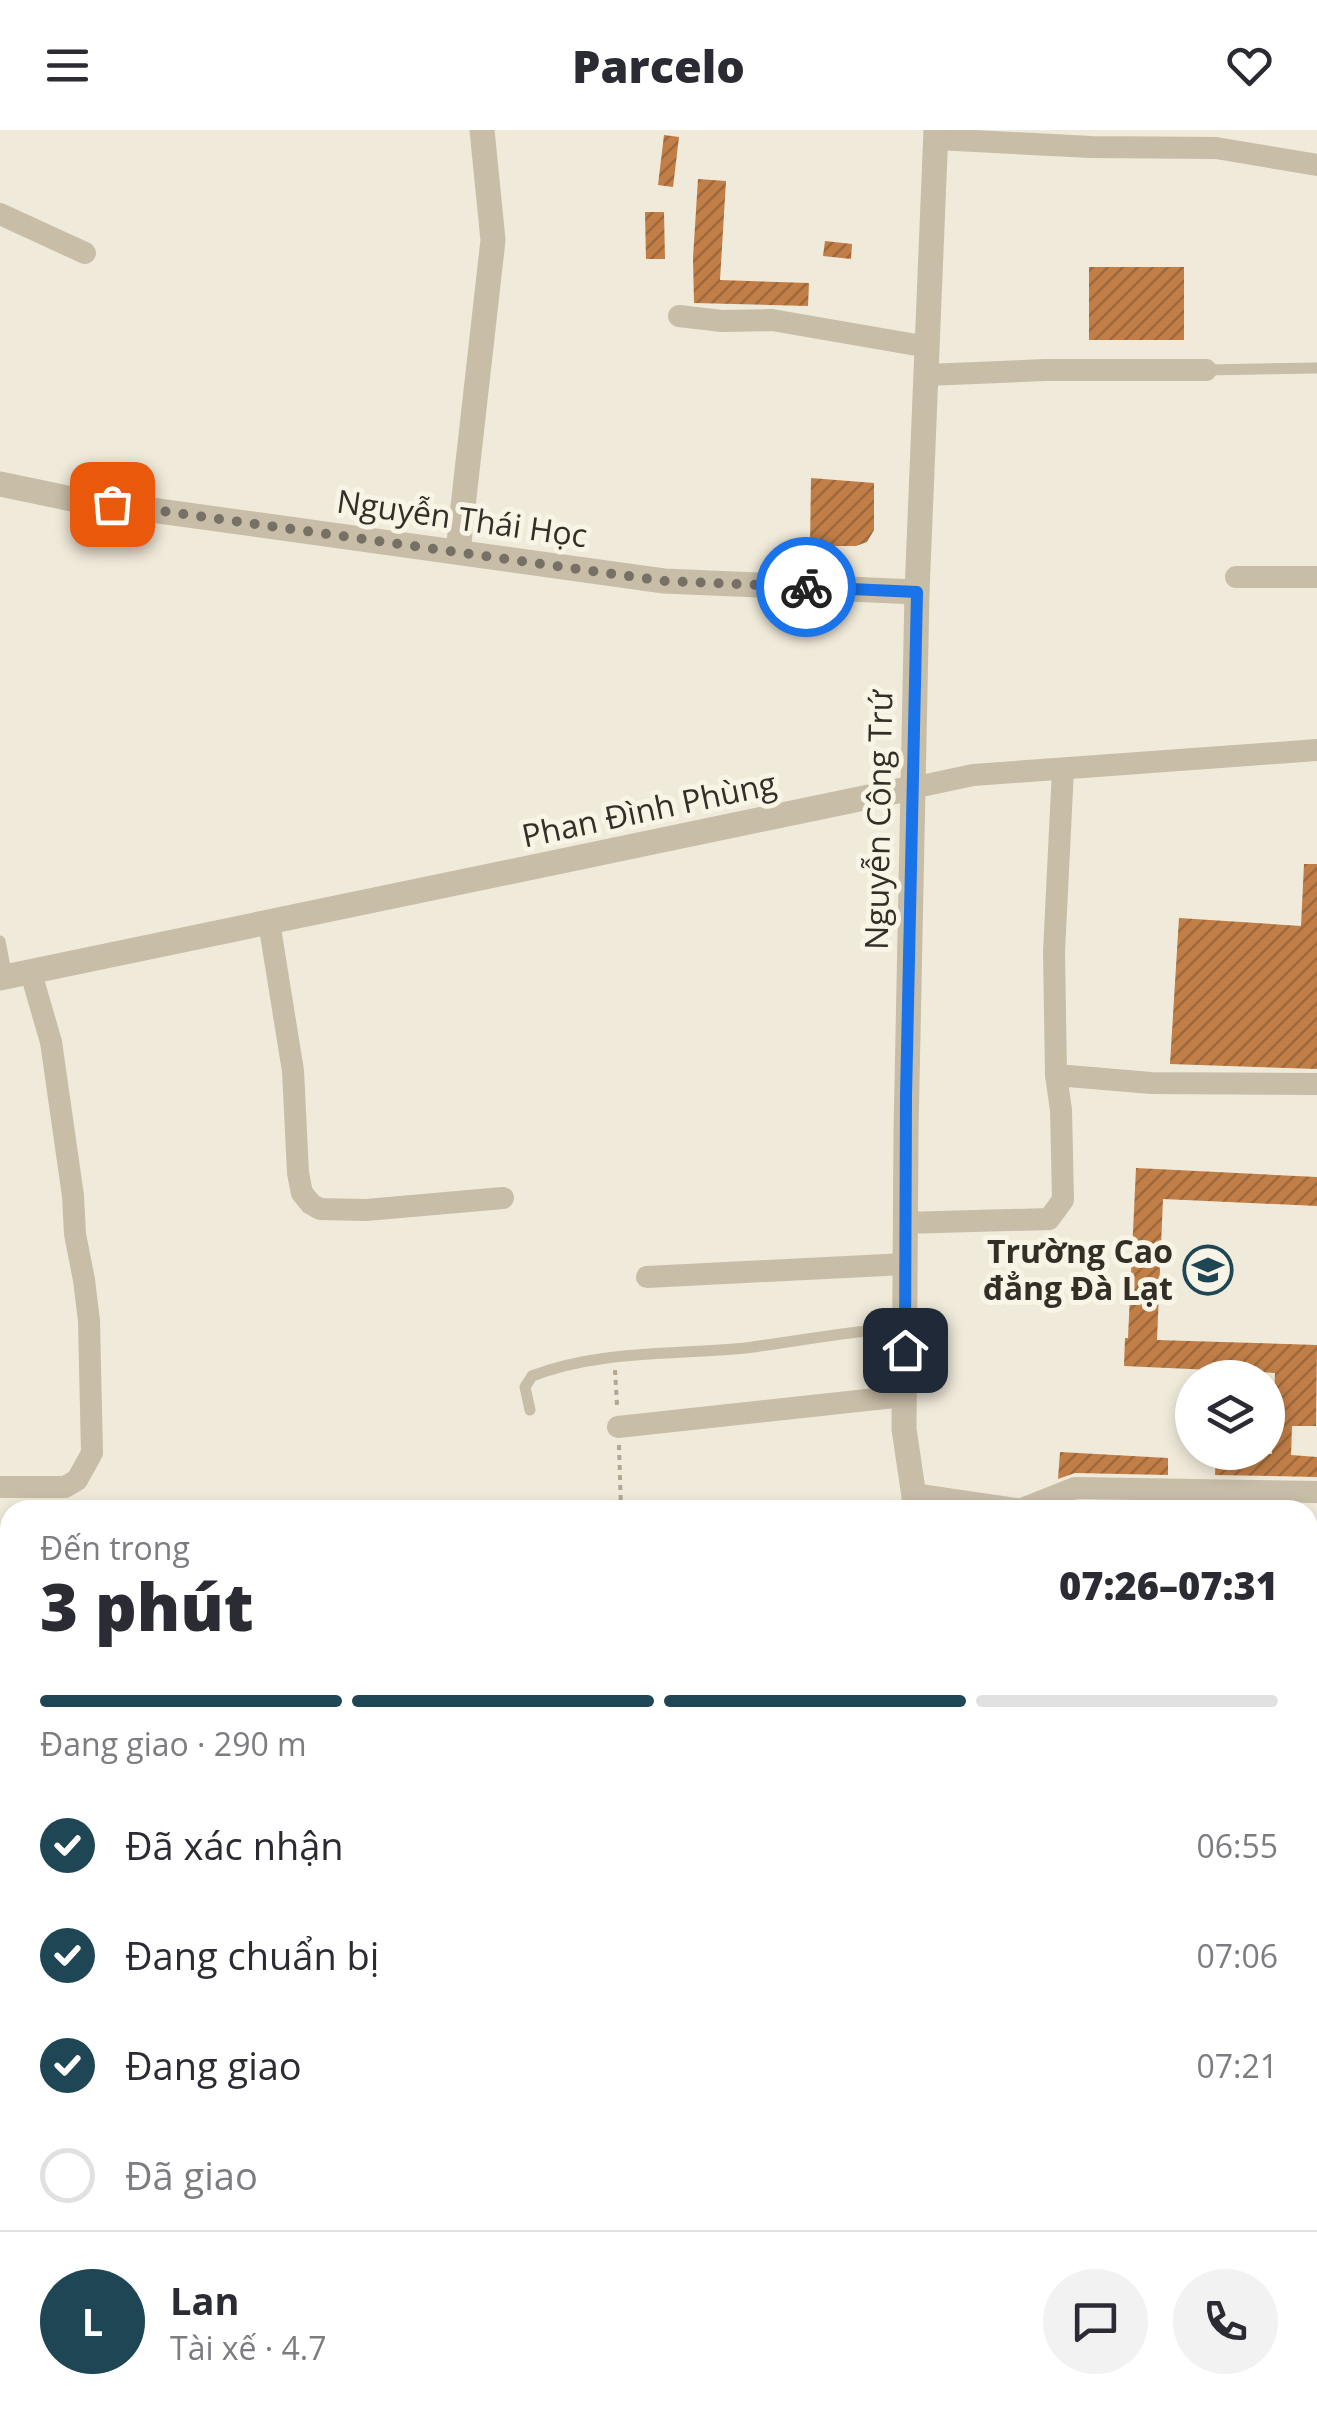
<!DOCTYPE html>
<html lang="vi">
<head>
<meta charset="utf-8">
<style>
  :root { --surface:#fff; --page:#f2f2f3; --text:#2b2b33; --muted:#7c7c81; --line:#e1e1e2; --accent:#1e4654 }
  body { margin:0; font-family:"Open Sans",sans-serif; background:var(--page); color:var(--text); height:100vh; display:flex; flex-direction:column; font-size:38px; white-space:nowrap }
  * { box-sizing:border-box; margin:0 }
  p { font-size:32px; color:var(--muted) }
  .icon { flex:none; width:55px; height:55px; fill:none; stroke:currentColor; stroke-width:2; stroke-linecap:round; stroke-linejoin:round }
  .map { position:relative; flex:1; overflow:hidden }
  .sheet { position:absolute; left:0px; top:1370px; width:1318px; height:930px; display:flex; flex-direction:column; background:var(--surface); border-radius:30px 30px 0 0; box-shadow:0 5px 15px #0003 }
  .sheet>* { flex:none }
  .fabs { position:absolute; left:1175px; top:1230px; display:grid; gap:20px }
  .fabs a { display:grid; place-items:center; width:110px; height:110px; border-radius:50%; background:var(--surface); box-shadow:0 5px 15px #0003; font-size:50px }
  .pin { position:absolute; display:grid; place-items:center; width:85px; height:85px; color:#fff; margin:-42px; border-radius:20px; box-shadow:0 5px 15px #0006 }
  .courier { position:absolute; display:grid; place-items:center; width:100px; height:100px; margin:-50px; border:8px solid #1a73e8; border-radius:50%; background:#fff; color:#222; box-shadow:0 2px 12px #0007 }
  .overview em { font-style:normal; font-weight:800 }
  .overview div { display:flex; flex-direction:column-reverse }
  .overview { display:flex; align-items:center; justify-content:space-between; height:170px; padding:0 40px }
  h1 { font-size:65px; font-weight:800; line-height:75px }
  .bar { display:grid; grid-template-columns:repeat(4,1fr); gap:15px 10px; align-content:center; height:120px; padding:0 40px }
  .bar i { height:12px; border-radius:8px; background:var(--line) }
  .bar .current { background:var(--accent) }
  .bar p { grid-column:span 4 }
  .line { display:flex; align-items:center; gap:25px; padding:0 40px; border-top:2px solid var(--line) }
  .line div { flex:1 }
  .round { display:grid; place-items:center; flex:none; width:105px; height:105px; border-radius:52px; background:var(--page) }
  ol { padding:0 40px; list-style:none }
  li { display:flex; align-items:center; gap:30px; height:110px }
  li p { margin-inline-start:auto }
  li .icon { padding:10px; border-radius:50%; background:var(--accent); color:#fff; stroke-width:4 }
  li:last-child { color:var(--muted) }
  li i { width:55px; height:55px; border:5px solid var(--line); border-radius:50% }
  header { display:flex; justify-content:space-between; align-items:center; height:130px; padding:0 40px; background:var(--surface); font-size:45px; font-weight:800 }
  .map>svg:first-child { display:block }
  .plaza { fill:#e8dfc2 }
  .building { fill:url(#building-hatch) }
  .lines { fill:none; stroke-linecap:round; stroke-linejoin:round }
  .path { stroke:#b4a791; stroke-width:4; stroke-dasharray:5 5; stroke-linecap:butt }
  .service { stroke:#c8bda7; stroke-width:11 }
  .minor { stroke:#c8bda7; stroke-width:22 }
  .tertiary { stroke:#c8bda7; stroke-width:25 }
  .done { stroke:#767066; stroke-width:10; stroke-dasharray:0 18 }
  .route { stroke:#1a73e8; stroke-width:12 }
  .labels { text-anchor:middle; stroke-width:10; stroke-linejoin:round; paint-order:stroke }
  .street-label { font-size:32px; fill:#352e27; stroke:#f8f4e6 }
  .poi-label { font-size:32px; font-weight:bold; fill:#352e27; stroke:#f8f4e6; text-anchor:end }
</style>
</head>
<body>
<header><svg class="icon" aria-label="menu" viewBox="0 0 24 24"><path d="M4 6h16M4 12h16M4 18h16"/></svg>Parcelo<svg class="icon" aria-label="heart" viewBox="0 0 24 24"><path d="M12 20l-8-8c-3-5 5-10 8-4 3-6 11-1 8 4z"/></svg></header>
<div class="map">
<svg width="1317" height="2300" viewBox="0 0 1317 2300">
  <defs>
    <pattern id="building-hatch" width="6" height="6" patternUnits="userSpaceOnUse" patternTransform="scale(2.5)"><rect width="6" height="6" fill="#c17e47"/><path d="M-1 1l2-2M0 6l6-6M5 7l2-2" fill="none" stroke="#9e683b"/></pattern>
  </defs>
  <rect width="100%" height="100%" fill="#f0eada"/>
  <path class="plaza" d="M1308,2104L1317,2112V2300H1025L1026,2290H1308Z"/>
  <g class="building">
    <path d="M664,5L679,7L673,57L658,55Z"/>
    <path d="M698,49L726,51L720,150L809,153L808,176L694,173L693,128Z"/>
    <path d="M645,82H664L665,129H646Z"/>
    <path d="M825,111L852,114L851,129L823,126Z"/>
    <rect x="1089" y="137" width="95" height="73"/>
    <path d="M811,348L874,353V400L867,412L856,416H810Z"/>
    <path d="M1304,734H1317V939L1170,934L1179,788L1301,796Z"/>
    <path d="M1136,1038L1317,1047V1076L1163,1069L1157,1210L1317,1215L1316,1296H1292L1291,1325L1317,1327V1347L1215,1345L1216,1322L1272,1324L1275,1243L1124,1236L1125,1208H1128Z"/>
    <path d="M1060,1322L1168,1328V1345L1075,1343L1058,1349Z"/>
    <path d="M1078,1373L1122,1374L1121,1380H1064Z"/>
  </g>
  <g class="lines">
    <g class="path">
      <path d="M615,1240L617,1275"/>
      <path d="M619,1315L621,1380"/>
    </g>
    <g class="service">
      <path d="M1206,240L1317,238"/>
      <path d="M0,811L7,847"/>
      <path d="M530,1280L525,1257L532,1246C599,1220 673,1225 745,1218C798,1211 851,1201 905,1197"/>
      <path d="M1308,1605L1317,1606"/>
      <path d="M1310,1814L1317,1742"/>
    </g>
    <g class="minor">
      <path d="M936,9L1091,17L1216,18L1317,35"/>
      <path d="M0,84L85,123"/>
      <path d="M679,186L722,191L772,190L928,217"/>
      <path d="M927,245L1045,240H1206"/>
      <path d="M1236,447H1317"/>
      <path d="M1063,639L1054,822L1056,945L1151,953L1317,954"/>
      <path d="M912,658L973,645L1317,620"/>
      <path d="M269,792L293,941L298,1043L302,1063L311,1074L320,1079L366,1080L503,1068"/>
      <path d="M904,1093L1049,1089L1063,1070L1061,980L1056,945"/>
      <path d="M647,1147L905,1134"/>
      <path d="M618,1297L904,1266"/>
      <path d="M0,1357H65L77,1350L92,1323L89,1191L84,1150L75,1104L73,1066L51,912L31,843"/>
      <path d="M913,1364L1022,1380"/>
      <path d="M1022,1379L1075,1358L1317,1362"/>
      <path d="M0,1451H10"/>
      <path d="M0,1778H10"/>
      <path d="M0,1890L10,1892"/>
      <path d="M1308,2059L1317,2061"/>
      <path d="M1308,2092L1317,2094"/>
      <path d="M0,2144L10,2143"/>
      <path d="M734,2300L735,2290"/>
    </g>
    <g class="tertiary">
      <path d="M0,354L72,369L664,451L917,462"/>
      <path d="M458,421L493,110L482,0"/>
      <path d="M0,848L912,658"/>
      <path d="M916,1380L904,1299L906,1002L917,462L936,0"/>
      <path d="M1308,1968L1317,1969"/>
      <path d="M982,2300L984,2290"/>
    </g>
  </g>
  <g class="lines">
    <path class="done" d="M112,374L664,451L806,457"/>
    <path class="route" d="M806,457L917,462L906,966L905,1220"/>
  </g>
  <defs>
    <g id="university-ring" transform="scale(2.5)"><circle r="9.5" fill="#f8f4e6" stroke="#1e4654" stroke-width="1.5"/><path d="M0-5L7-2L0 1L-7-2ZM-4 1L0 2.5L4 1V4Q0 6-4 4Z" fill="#1e4654"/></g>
  </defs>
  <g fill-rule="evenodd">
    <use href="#university-ring" x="1208" y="1140"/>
  </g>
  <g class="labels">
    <g class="street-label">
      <text transform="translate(462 389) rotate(8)" y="11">Nguyễn Thái Học</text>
      <text transform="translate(649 680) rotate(-12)" y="11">Phan Đình Phùng</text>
      <text transform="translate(879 690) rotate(-89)" y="11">Nguyễn Công Trứ</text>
    </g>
    <g class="poi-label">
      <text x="1173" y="1133">Trường Cao<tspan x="1173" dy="37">đẳng Đà Lạt</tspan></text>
    </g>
  </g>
</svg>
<div class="fabs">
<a><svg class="icon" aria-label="layers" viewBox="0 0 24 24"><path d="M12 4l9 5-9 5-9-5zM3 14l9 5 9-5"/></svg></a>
</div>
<div class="pin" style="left:112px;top:374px;background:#ea580c"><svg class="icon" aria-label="bag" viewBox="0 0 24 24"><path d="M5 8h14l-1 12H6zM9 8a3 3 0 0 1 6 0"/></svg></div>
<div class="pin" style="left:905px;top:1220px;background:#1f2937"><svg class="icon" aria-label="home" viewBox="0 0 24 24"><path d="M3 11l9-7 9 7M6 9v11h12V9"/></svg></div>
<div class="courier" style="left:806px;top:457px"><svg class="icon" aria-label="bike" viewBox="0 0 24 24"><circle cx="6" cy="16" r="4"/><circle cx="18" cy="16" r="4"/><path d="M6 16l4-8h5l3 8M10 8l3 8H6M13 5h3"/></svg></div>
<section class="sheet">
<div class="overview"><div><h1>3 phút</h1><p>Đến trong</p></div><em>07:26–07:31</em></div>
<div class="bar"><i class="current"></i><i class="current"></i><i class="current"></i><i></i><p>Đang giao · 290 m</p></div>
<ol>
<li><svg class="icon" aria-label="check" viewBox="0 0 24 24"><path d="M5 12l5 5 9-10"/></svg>Đã xác nhận<p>06:55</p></li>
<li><svg class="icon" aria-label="check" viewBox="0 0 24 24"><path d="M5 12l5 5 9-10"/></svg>Đang chuẩn bị<p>07:06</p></li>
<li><svg class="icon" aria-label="check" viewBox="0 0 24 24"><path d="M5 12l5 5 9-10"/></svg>Đang giao<p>07:21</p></li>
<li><i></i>Đã giao</li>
</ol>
<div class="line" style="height:180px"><b class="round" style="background:var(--accent);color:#fff">L</b><div><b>Lan</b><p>Tài xế · 4.7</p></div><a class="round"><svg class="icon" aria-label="chat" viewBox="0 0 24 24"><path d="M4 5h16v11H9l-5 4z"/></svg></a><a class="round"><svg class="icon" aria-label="phone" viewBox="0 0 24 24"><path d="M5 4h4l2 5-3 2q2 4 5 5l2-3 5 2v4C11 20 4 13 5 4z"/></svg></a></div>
</section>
</div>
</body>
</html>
